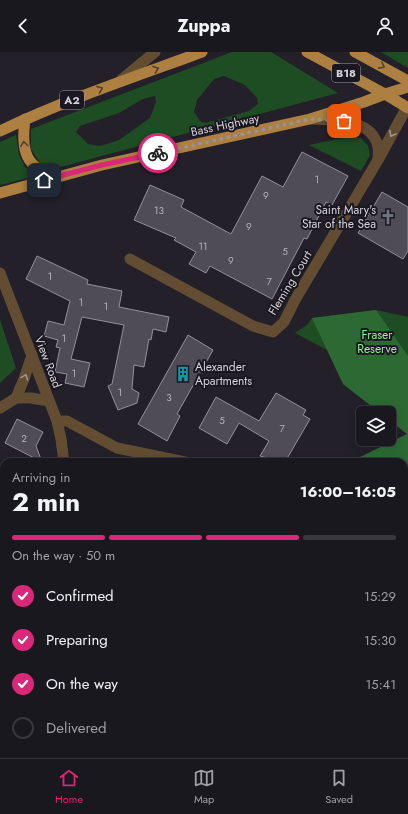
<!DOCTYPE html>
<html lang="en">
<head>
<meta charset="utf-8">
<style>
  :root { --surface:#1a181f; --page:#27252c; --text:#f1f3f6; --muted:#9fa0a4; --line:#38373d; --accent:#db2777 }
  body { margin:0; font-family:Jost,sans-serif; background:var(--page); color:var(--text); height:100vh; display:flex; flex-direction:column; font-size:15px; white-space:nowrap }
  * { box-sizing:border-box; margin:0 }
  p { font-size:13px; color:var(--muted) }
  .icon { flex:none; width:22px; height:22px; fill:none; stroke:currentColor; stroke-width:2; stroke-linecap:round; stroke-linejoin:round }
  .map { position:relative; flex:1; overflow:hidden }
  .side { position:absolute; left:0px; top:406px; width:408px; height:300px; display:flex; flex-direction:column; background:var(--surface); border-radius:12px 12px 0 0; box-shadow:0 2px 10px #0003,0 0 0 1px var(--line) }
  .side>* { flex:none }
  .tools { position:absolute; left:356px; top:354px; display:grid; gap:8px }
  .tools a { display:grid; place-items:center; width:40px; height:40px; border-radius:6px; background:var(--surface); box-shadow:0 2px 10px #0003,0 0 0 1px var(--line); font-size:20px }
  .pin { position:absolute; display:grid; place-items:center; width:34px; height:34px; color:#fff; margin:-17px; border-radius:8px; box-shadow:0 2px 6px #0006 }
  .courier { position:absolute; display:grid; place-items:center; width:40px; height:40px; margin:-20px; border:3px solid #db2777; border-radius:50%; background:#fff; color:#222; box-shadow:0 1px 5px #0007 }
  .summary em { font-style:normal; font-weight:700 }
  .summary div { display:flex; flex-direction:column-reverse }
  .summary { display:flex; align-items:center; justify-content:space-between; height:68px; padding:0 12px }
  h1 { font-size:26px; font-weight:700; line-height:30px }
  .bar { display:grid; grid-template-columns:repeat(4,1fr); gap:6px 4px; align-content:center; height:48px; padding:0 12px }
  .bar i { height:5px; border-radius:3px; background:var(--line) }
  .bar .current { background:var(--accent) }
  .bar p { grid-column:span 4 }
  ol { padding:0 12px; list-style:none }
  li { display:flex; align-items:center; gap:12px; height:44px }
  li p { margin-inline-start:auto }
  li .icon { padding:4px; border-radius:50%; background:var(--accent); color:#fff; stroke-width:4 }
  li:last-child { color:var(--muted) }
  li i { width:22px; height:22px; border:2px solid var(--line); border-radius:50% }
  header { display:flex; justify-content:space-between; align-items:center; height:52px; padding:0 12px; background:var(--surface); font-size:18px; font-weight:700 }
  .tab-bar { display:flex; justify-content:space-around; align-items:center; height:56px; border-top:1px solid var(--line); background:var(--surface); font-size:11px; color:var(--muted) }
  .tab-bar a { display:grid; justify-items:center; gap:2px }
  .tab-bar .current { color:var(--accent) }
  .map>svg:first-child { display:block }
  .green { fill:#1f4d23; fill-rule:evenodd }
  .forest { fill:#2d6a33 }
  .building { fill:#4f4c56; stroke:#94909b }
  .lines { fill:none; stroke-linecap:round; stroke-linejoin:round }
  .minor { stroke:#624d33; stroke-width:11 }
  .tertiary { stroke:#624d33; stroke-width:11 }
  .trunk { stroke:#ad7f40; stroke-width:11 }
  .oneway { stroke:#55412d }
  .oneway2 { stroke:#a0968d }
  .done { stroke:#95939a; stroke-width:4; stroke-dasharray:0 7.2 }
  .route { stroke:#db2777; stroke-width:5 }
  .labels { text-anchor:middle; stroke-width:4; stroke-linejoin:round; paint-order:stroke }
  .number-label { font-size:10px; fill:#b2b0b7 }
  .shield { fill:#1a1720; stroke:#9c99a0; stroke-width:1 }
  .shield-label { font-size:11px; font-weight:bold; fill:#d3d1d7 }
  .street-label { font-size:12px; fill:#d3d1d7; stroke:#1a1720 }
  .poi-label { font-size:12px; fill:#d3d1d7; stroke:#1a1720; text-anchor:end }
  .park-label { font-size:12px; fill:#9aef9e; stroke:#1a1720 }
</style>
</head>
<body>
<header><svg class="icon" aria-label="back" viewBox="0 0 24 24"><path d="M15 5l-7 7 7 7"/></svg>Zuppa<svg class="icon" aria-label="person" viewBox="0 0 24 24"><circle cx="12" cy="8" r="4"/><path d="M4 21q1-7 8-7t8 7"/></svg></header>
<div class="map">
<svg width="408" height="706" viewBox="0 0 408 706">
  <rect width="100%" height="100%" fill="#232029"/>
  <g class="green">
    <path d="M232,0H271L338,41L53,117L40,111L31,97V77ZM224,24L245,33L257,46L258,52L249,59L205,71L200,69L194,60L197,48L214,27ZM155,44L156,50L150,66L119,88L100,94L88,92L76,80L80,74L119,61L143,47Z"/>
    <path d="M381,0H408V16Z"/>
    <path d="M16,83L19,103L25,115L36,124L0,133V90Z"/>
    <path d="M347,85L361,86L368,94L370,103L361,119L309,93Z"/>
    <path d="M376,258L404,264L408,265V341L295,281L307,273L312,266Z"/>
    <path d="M0,268L16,316L0,331Z"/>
  </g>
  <path class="forest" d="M376,258L408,304V650L404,645V410H350L407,382L389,368V361H380L343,332L312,266Z"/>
  <g class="building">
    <path d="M302,100L348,124L332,153L326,150L307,187L304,186L272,247L210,214L206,221L189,212L196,200L174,188L176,186L134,168L150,133L184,148L181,155L231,182L262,124L283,135Z"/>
    <path d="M382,140L408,155V199L403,207L358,181Z"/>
    <path d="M37,204L88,228L87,232L122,239L119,255L169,265L166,280L153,277L151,288L149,287L144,315L134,313L132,337L139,341L137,351L118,358L108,334L112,332L124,273L82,265L71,307L90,311L84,335L65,331L67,322L55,320L60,296L56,295L58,288L44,284L48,269L64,273L70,249L26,227Z"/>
    <path d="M188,283L213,298L177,362L180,364L167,389L138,372Z"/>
    <path d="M276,341L306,358L303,363L310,367L285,410H281L260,404L269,389L239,371L227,392L199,376L216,345L259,369Z"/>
    <path d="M17,367L43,380L36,394L42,410L5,391Z"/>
  </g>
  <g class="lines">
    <g class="minor">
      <path d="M311,67C333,68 372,66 378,95C379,99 378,103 378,108"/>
      <path d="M130,207L253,274L273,280L284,270L295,248L378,108L407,55"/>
      <path d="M16,346H31L49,349"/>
      <path d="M0,356L16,346L24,327L32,303"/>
      <path d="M57,369H67L117,396L185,410"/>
    </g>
    <g class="tertiary">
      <path d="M121,28L155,0"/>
      <path d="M0,221L57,369L61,387L64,410"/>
      <path d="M0,601L4,600"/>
    </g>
    <g class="trunk">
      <path d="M307,0L385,42L408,56"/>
      <path d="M355,0L408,29"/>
      <path d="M25,67C21,97 24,118 59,124"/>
      <path d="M0,79C65,48 134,25 202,0"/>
      <path d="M0,141L102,113L310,67L364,50L385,42L408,35"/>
    </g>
  </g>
  <defs><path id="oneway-chevron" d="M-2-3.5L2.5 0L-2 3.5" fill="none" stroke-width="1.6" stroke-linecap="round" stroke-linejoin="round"/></defs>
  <g class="oneway">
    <use href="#oneway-chevron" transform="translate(382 14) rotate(28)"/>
    <use href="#oneway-chevron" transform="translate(156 17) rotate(-20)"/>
    <use href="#oneway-chevron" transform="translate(100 37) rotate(-21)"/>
    <use href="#oneway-chevron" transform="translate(24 92) rotate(-97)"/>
  </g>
  <g class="oneway2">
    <use href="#oneway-chevron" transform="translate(392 82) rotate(118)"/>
    <use href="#oneway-chevron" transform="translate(25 325) rotate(-70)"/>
  </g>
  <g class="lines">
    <path class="done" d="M158,101L310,67L344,69"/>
    <path class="route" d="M44,128L102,113L158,101"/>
  </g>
  <defs>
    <g id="church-bare" transform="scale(1.2)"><path d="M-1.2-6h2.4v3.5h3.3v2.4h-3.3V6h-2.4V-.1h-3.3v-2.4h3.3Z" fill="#6b7280" stroke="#1a1720" stroke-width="2.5" paint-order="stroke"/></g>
    <g id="building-bare" transform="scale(1.2)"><path d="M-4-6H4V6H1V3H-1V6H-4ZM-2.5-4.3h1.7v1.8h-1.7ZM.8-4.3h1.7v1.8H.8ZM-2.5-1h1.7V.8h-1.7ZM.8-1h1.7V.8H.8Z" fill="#0f9aa8" stroke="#1a1720" stroke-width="2.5" paint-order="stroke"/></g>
  </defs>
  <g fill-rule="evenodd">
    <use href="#church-bare" x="388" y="165"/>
    <use href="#building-bare" x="183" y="322"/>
  </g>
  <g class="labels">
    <g class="number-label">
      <text x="317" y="131">1</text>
      <text x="266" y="147">9</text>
      <text x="159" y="162">13</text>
      <text x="249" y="178">9</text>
      <text x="203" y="198">11</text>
      <text x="285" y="203">5</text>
      <text x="231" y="212">9</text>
      <text x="50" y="228">1</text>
      <text x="269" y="233">7</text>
      <text x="81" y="254">1</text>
      <text x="106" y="258">1</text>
      <text x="64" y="290">1</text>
      <text x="74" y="325">1</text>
      <text x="120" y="344">1</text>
      <text x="169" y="349">3</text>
      <text x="222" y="372">5</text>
      <text x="282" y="380">7</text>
      <text x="24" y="390">2</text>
    </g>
    <g class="shield">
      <rect x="332" y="12" width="28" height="18" rx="3"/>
      <rect x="60" y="39" width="24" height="18" rx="3"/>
    </g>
    <g class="shield-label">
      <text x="346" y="25">B18</text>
      <text x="72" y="52">A2</text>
    </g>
    <g class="street-label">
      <text transform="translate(225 73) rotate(-12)" y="4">Bass Highway</text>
      <text transform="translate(290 231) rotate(-59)" y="4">Fleming Court</text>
      <text transform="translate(48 310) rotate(69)" y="4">View Road</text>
    </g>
    <g class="poi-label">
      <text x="376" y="162">Saint Mary's<tspan x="376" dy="14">Star of the Sea</tspan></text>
      <text x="195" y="319" text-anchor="start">Alexander<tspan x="195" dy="14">Apartments</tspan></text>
    </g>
    <g class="park-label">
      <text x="377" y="287">Fraser<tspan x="377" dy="14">Reserve</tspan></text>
    </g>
  </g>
</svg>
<div class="tools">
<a><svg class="icon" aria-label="layers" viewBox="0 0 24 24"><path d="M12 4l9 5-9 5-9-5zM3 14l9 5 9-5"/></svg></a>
</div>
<div class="pin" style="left:344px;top:69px;background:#ea580c"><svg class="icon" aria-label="bag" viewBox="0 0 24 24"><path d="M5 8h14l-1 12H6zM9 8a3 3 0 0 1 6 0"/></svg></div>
<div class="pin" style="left:44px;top:128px;background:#1f2937"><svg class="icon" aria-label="home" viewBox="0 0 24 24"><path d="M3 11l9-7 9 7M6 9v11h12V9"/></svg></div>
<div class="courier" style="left:158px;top:101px"><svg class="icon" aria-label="bike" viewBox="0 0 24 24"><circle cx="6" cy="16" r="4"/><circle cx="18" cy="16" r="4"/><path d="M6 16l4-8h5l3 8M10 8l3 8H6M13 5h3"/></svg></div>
<section class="side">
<div class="summary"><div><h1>2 min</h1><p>Arriving in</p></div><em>16:00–16:05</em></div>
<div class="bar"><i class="current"></i><i class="current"></i><i class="current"></i><i></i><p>On the way · 50 m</p></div>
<ol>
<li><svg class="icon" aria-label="check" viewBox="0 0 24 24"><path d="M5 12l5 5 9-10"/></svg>Confirmed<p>15:29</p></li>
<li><svg class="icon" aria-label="check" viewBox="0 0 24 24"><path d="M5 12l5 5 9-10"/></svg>Preparing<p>15:30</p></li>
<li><svg class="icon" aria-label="check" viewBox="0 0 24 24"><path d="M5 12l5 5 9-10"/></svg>On the way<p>15:41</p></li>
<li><i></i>Delivered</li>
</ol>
</section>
</div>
<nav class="tab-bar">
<a class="current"><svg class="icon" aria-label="home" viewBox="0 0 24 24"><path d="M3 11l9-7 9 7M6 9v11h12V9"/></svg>Home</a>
<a><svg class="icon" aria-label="map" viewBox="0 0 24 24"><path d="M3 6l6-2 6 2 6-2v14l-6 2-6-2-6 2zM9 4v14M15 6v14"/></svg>Map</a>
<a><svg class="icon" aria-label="saved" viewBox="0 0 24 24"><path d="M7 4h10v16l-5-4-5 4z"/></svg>Saved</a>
</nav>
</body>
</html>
